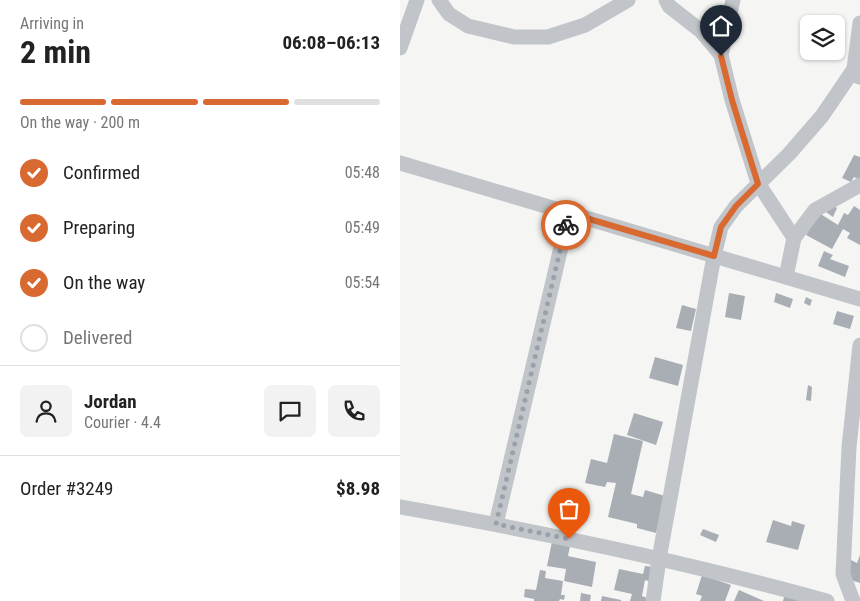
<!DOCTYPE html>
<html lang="en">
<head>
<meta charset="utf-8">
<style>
  :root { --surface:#fff; --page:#f2f2f2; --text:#222; --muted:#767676; --line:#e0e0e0; --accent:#d76931 }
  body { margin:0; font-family:"Roboto Condensed",sans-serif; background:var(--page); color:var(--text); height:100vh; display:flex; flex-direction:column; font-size:19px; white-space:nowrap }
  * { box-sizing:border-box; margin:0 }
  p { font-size:16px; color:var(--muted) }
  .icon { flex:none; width:28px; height:28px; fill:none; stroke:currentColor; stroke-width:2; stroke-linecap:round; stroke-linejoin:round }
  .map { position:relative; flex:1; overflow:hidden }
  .side { display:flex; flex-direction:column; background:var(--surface); width:400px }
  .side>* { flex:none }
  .controls { position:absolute; left:400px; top:15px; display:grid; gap:10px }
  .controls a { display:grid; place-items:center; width:45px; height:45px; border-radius:8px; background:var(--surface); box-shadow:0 1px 4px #0004; font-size:25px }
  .pin { position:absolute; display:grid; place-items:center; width:42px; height:42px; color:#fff; margin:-51px -21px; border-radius:50% 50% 50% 0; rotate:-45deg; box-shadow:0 0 5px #0007 }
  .pin .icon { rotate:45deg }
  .courier { position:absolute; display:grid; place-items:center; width:50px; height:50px; margin:-25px; border:4px solid #d76931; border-radius:50%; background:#fff; color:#222; box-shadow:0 1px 6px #0007 }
  .overview em { font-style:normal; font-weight:700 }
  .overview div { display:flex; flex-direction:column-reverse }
  .overview { display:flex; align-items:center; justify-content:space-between; height:85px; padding:0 20px }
  h1 { font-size:32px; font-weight:700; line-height:38px }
  .bar { display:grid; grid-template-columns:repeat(4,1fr); gap:8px 5px; align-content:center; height:60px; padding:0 20px }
  .bar i { height:6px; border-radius:4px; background:var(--line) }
  .bar .active { background:var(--accent) }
  .bar p { grid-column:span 4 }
  .line { display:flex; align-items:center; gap:12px; padding:0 20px; border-top:1px solid var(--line) }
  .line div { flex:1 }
  .round { display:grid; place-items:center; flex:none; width:52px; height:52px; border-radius:8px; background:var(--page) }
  ol { padding:0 20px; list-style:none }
  li { display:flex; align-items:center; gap:15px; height:55px }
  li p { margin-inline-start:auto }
  li .icon { padding:5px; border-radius:50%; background:var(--accent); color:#fff; stroke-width:4 }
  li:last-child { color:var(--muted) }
  li i { width:28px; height:28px; border:2px solid var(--line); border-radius:50% }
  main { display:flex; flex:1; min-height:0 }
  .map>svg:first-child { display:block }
  .building { fill:#a8aeb4 }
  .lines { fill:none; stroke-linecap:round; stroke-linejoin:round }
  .street { stroke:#c1c4c8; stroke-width:15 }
  .done { stroke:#99a1aa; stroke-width:5; stroke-dasharray:0 9 }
  .route { stroke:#d76931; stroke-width:6 }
</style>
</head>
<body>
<main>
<section class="side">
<div class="overview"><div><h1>2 min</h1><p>Arriving in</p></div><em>06:08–06:13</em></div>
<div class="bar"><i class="active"></i><i class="active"></i><i class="active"></i><i></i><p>On the way · 200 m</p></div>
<ol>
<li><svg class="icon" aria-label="check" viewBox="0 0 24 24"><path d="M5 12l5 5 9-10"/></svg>Confirmed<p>05:48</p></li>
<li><svg class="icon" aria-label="check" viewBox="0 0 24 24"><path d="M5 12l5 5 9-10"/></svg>Preparing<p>05:49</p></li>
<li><svg class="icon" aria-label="check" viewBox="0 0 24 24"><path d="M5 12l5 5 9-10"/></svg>On the way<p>05:54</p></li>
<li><i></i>Delivered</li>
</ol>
<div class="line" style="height:90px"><a class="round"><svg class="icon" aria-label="person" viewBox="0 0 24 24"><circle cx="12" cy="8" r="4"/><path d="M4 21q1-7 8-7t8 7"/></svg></a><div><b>Jordan</b><p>Courier · 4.4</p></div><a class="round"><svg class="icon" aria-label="chat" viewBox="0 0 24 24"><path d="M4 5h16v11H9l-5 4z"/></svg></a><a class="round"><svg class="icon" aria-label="phone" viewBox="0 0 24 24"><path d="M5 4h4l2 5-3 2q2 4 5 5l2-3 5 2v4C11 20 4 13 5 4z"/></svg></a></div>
<div class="line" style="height:65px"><div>Order #3249</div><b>$8.98</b></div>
</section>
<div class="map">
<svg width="460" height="601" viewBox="0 0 460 601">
  <rect width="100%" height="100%" fill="#f5f6f3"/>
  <g class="building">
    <path d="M454,155L460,157V180L454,177L451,182L442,178Z"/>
    <path d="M430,204L437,208L433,217L426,212Z"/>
    <path d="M454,206L460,210V245L447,238L450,233L443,229L432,249L406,235L419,213L438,225L444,213L448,215Z"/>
    <path d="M424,251L433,255L430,259L449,266L445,277L418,266Z"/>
    <path d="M329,293L345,296L341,320L325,317Z"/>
    <path d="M376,293L393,299L390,308L374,302Z"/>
    <path d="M406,297L412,300L410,306L404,303Z"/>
    <path d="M282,305L296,309L291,331L276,328Z"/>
    <path d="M437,311L454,316L450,329L433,324Z"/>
    <path d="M255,357L283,365L278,386L249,378Z"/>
    <path d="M408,385L412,387L411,401L406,400Z"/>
    <path d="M234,413L263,422L256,445L227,435Z"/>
    <path d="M214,434L243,441L231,494L243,497L245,490L265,496L256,533L237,528V524L208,517L216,483L207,482L205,487L185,483L191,459L207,463Z"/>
    <path d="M373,520L391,526L392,521L405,525L398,550L366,542Z"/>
    <path d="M303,529L319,535L316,542L300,535Z"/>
    <path d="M153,537L171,541L168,556L196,562L192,587L164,581L166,569L147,566Z"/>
    <path d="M460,555V583L445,578L451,560L457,563Z"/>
    <path d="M245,566L254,567L251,582L245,580L242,596L247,598L246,601H230L232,594L214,590L219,569L243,574Z"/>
    <path d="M140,570L146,571L145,578L163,581L161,595H165L164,600L160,599L159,601H134V599L124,597L125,589L136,590Z"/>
    <path d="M302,575L331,585L325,601H300L302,596L296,594Z"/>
    <path d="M339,590L364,601H334Z"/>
    <path d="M181,593L191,595L190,601H180Z"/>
    <path d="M385,594L401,601H383Z"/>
    <path d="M202,596L221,600V601H201Z"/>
  </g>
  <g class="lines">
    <g class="street">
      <path d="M39,0L49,14L68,26L114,37H148L185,25L228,0"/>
      <path d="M266,0L269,6L301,31L321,55L332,100L358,183L394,238"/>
      <path d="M0,48L17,0"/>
      <path d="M321,55L333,0"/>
      <path d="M459,77L454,69L460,23"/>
      <path d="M0,163L460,299"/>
      <path d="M386,277L394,238L415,210L460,185"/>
      <path d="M0,507C130,530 259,556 386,590C400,593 413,598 427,601"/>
      <path d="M96,524L169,213"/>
      <path d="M253,601L259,559L314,256L321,227L336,206L389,154L422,116L454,69"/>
      <path d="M453,601L443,574L449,447L460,345"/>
    </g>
  </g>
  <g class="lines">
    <path class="done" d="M166,225L96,524L169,539"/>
    <path class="route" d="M166,225L169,213L314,256L321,227L336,206L358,184L332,100L321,56"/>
  </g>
</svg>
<div class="controls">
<a><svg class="icon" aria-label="layers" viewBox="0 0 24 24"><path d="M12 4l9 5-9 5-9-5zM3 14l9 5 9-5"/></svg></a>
</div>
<div class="pin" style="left:169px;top:539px;background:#ea580c"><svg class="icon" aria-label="bag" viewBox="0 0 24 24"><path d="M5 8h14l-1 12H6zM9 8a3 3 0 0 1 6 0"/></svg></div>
<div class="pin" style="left:321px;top:56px;background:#1f2937"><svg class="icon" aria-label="home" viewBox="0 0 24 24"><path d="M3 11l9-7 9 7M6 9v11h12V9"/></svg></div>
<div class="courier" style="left:166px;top:225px"><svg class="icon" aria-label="bike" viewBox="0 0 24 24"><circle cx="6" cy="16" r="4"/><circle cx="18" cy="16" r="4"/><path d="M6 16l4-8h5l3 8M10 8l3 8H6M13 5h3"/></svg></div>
</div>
</main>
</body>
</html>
